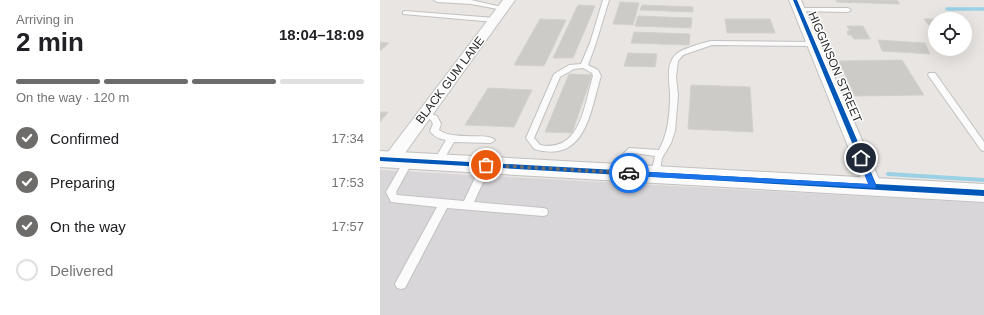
<!DOCTYPE html>
<html lang="en">
<head>
<meta charset="utf-8">
<style>
  :root { --surface:#fff; --page:#f2f2f2; --text:#202124; --muted:#757577; --line:#e0e0e0; --accent:#6d6c6b }
  body { margin:0; font-family:Helvetica,sans-serif; background:var(--page); color:var(--text); height:100vh; display:flex; flex-direction:column; font-size:15px; white-space:nowrap }
  * { box-sizing:border-box; margin:0 }
  p { font-size:13px; color:var(--muted) }
  .icon { flex:none; width:22px; height:22px; fill:none; stroke:currentColor; stroke-width:2; stroke-linecap:round; stroke-linejoin:round }
  .map { position:relative; flex:1; overflow:hidden }
  .panel { display:flex; flex-direction:column; background:var(--surface); width:380px }
  .panel>* { flex:none }
  .tools { position:absolute; left:548px; top:12px; display:grid; gap:8px }
  .tools a { display:grid; place-items:center; width:44px; height:44px; border-radius:50%; background:var(--surface); box-shadow:0 4px 16px #0002; font-size:20px }
  .pin { position:absolute; display:grid; place-items:center; width:34px; height:34px; color:#fff; margin:-17px; border:2px solid #fff; border-radius:50%; box-shadow:0 1px 4px #0007 }
  .courier { position:absolute; display:grid; place-items:center; width:40px; height:40px; margin:-20px; border:3px solid #1a73e8; border-radius:50%; background:#fff; color:#222; box-shadow:0 1px 5px #0007 }
  .overview em { font-style:normal; font-weight:600 }
  .overview div { display:flex; flex-direction:column-reverse }
  .overview { display:flex; align-items:center; justify-content:space-between; height:68px; padding:0 16px }
  h1 { font-size:26px; font-weight:600; line-height:30px }
  .bar { display:grid; grid-template-columns:repeat(4,1fr); gap:6px 4px; align-content:center; height:48px; padding:0 16px }
  .bar i { height:5px; border-radius:3px; background:var(--line) }
  .bar .on { background:var(--accent) }
  .bar p { grid-column:span 4 }
  ol { padding:0 16px; list-style:none }
  li { display:flex; align-items:center; gap:12px; height:44px }
  li p { margin-inline-start:auto }
  li .icon { padding:4px; border-radius:50%; background:var(--accent); color:#fff; stroke-width:4 }
  li:last-child { color:var(--muted) }
  li i { width:22px; height:22px; border:2px solid var(--line); border-radius:50% }
  main { display:flex; flex:1; min-height:0 }
  .map>svg:first-child { display:block }
  .industrial { fill:#d9d6d9 }
  .lines { fill:none; stroke-linecap:round; stroke-linejoin:round }
  .stream-far1 { stroke:#9ad1e5; stroke-width:3.5 }
  .stream { stroke:#9ad1e5; stroke-width:4 }
  .building { fill:#cdcbc8; stroke:#d3d1ce }
  .lane-casing { stroke:#c2c1c1; stroke-width:2 }
  .street-casing { stroke:#c2c1c1; stroke-width:2 }
  .secondary-casing { stroke:#c2c1c1; stroke-width:2 }
  .lane { fill:#fcfbfb; fill-rule:evenodd }
  .street { fill:#fcfbfb; fill-rule:evenodd }
  .secondary { fill:#fcfbfb; fill-rule:evenodd }
  .cycleway-casing { stroke:#fff; stroke-width:2 }
  .cycleway { fill:#0057b8; fill-rule:evenodd }
  .route { fill:#1a73e8 }
  .done { stroke:#6d6c6b; stroke-width:4; stroke-dasharray:0 7.2 }
  .labels { text-anchor:middle; stroke-width:3; stroke-linejoin:round; paint-order:stroke }
  .street-label { font-size:12px; fill:#2b2b2b; stroke:#fff }
</style>
</head>
<body>
<main>
<section class="panel">
<div class="overview"><div><h1>2 min</h1><p>Arriving in</p></div><em>18:04–18:09</em></div>
<div class="bar"><i class="on"></i><i class="on"></i><i class="on"></i><i></i><p>On the way · 120 m</p></div>
<ol>
<li><svg class="icon" aria-label="check" viewBox="0 0 24 24"><path d="M5 12l5 5 9-10"/></svg>Confirmed<p>17:34</p></li>
<li><svg class="icon" aria-label="check" viewBox="0 0 24 24"><path d="M5 12l5 5 9-10"/></svg>Preparing<p>17:53</p></li>
<li><svg class="icon" aria-label="check" viewBox="0 0 24 24"><path d="M5 12l5 5 9-10"/></svg>On the way<p>17:57</p></li>
<li><i></i>Delivered</li>
</ol>
</section>
<div class="map">
<svg width="604" height="315" viewBox="0 0 604 315">
  <rect width="100%" height="100%" fill="#e8e5e2"/>
  <path class="industrial" d="M0,170L604,203V315H0Z"/>
  <g class="lines">
    <path class="stream-far1" d="M567,9H604"/>
    <path class="stream" d="M508,174L604,180"/>
  </g>
  <g class="building">
    <path d="M456,0H517L520,4L457,2Z"/>
    <path d="M240,2L259,3L253,25L233,24Z"/>
    <path d="M198,5L215,6L193,58H173Z"/>
    <path d="M262,5L313,7V12L260,10Z"/>
    <path d="M258,16L312,18L311,28L255,26Z"/>
    <path d="M160,19L186,20L164,66L134,65Z"/>
    <path d="M345,19H390L395,33H347Z"/>
    <path d="M544,19H566H555V32Z"/>
    <path d="M467,26H483L490,39H474L471,35H468L467,31H470Z"/>
    <path d="M254,32L310,34L309,45L251,43Z"/>
    <path d="M498,40L545,43L550,54L502,51Z"/>
    <path d="M0,42L9,43L0,51Z"/>
    <path d="M248,53L277,54L275,67L244,66Z"/>
    <path d="M522,60L544,95L475,96L459,61Z"/>
    <path d="M189,74L212,75L192,133L165,132Z"/>
    <path d="M311,85L370,87L373,132L308,129Z"/>
    <path d="M108,88L152,90L134,127L85,125Z"/>
    <path d="M0,112H8L0,122Z"/>
  </g>
  <g class="lines">
    <g class="lane-casing">
      <g id="lane">
        <path d="M54,0H91L126,8L123,10L91,4L57,2Z"/>
        <path d="M223,0H229L216,43L208,65L218,70L221,76C210,112 206,164 154,149L146,138L174,74L189,65L201,64L210,43ZM203,68L212,73L213,76C204,105 201,153 160,145L154,138L180,77L194,69Z"/>
        <path d="M419,8H468L471,10L468,12L417,11L416,10Z"/>
        <path d="M25,11L115,18L118,20L115,22L23,14V12Z"/>
        <path d="M331,41L434,42L437,44L434,46L332,45L303,55L298,61L296,77L298,95L295,131L291,143L282,158L279,176H273L271,174L275,156L254,153L248,159L243,175H237L235,173L239,158L249,148L279,150C288,134 290,114 290,96C290,82 284,62 299,52C306,48 322,43 331,41Z"/>
        <path d="M549,73H555L604,142V151L601,150L548,75Z"/>
        <path d="M44,111L57,116L61,124L59,130C73,141 108,132 115,140L111,143L74,142L61,164H55L53,162L66,140C60,139 54,137 50,131L53,124L51,120L40,114Z"/>
        <path d="M28,158L33,161L16,192L17,195L84,201L101,165L106,162L111,165L94,202L163,208L167,209L168,212L167,215L163,216L67,208L25,288L21,289L17,288L15,284L17,280L57,207L11,202L6,192L25,159Z"/>
      </g>
    </g>
    <g class="street-casing">
      <g id="street">
        <path d="M123,0H135L17,164L11,166L5,164L2,160L5,156Z"/>
        <path d="M409,0H421L502,186L499,191L493,193L487,191L484,186Z"/>
      </g>
    </g>
    <g class="secondary-casing">
      <path id="secondary" d="M0,151L604,184V202L0,167Z"/>
    </g>
    <use href="#lane" class="lane"/>
    <use href="#street" class="street"/>
    <use href="#secondary" class="secondary"/>
    <g class="cycleway-casing">
      <path id="cycleway" d="M413,0H417L496,184L604,190V196L0,161V157L489,184Z"/>
    </g>
    <use href="#cycleway" class="cycleway"/>
  </g>
  <path class="route" d="M479,156L484,158L496,186L495,188L249,176L246,173L249,171L488,184L478,158Z"/>
  <g class="lines">
    <path class="done" d="M106,165L249,173"/>
  </g>
  <g class="labels">
    <g class="street-label">
      <text transform="translate(455 67) rotate(67)" y="4">HIGGINSON STREET</text>
      <text transform="translate(70 80) rotate(-53)" y="4">BLACK GUM LANE</text>
    </g>
  </g>
</svg>
<div class="tools">
<a><svg class="icon" aria-label="locate" viewBox="0 0 24 24"><circle cx="12" cy="12" r="6"/><path d="M12 2v4M12 18v4M2 12h4M18 12h4"/></svg></a>
</div>
<div class="pin" style="left:106px;top:165px;background:#ea580c"><svg class="icon" aria-label="bag" viewBox="0 0 24 24"><path d="M5 8h14l-1 12H6zM9 8a3 3 0 0 1 6 0"/></svg></div>
<div class="pin" style="left:481px;top:158px;background:#1f2937"><svg class="icon" aria-label="home" viewBox="0 0 24 24"><path d="M3 11l9-7 9 7M6 9v11h12V9"/></svg></div>
<div class="courier" style="left:249px;top:173px"><svg class="icon" aria-label="car" viewBox="0 0 24 24"><path d="M5 17H2v-5l4-1 3-4h7l3 4 3 1v5h-3M9 17h6M6 11h13"/><circle cx="7" cy="17" r="2"/><circle cx="17" cy="17" r="2"/></svg></div>
</div>
</main>
</body>
</html>
